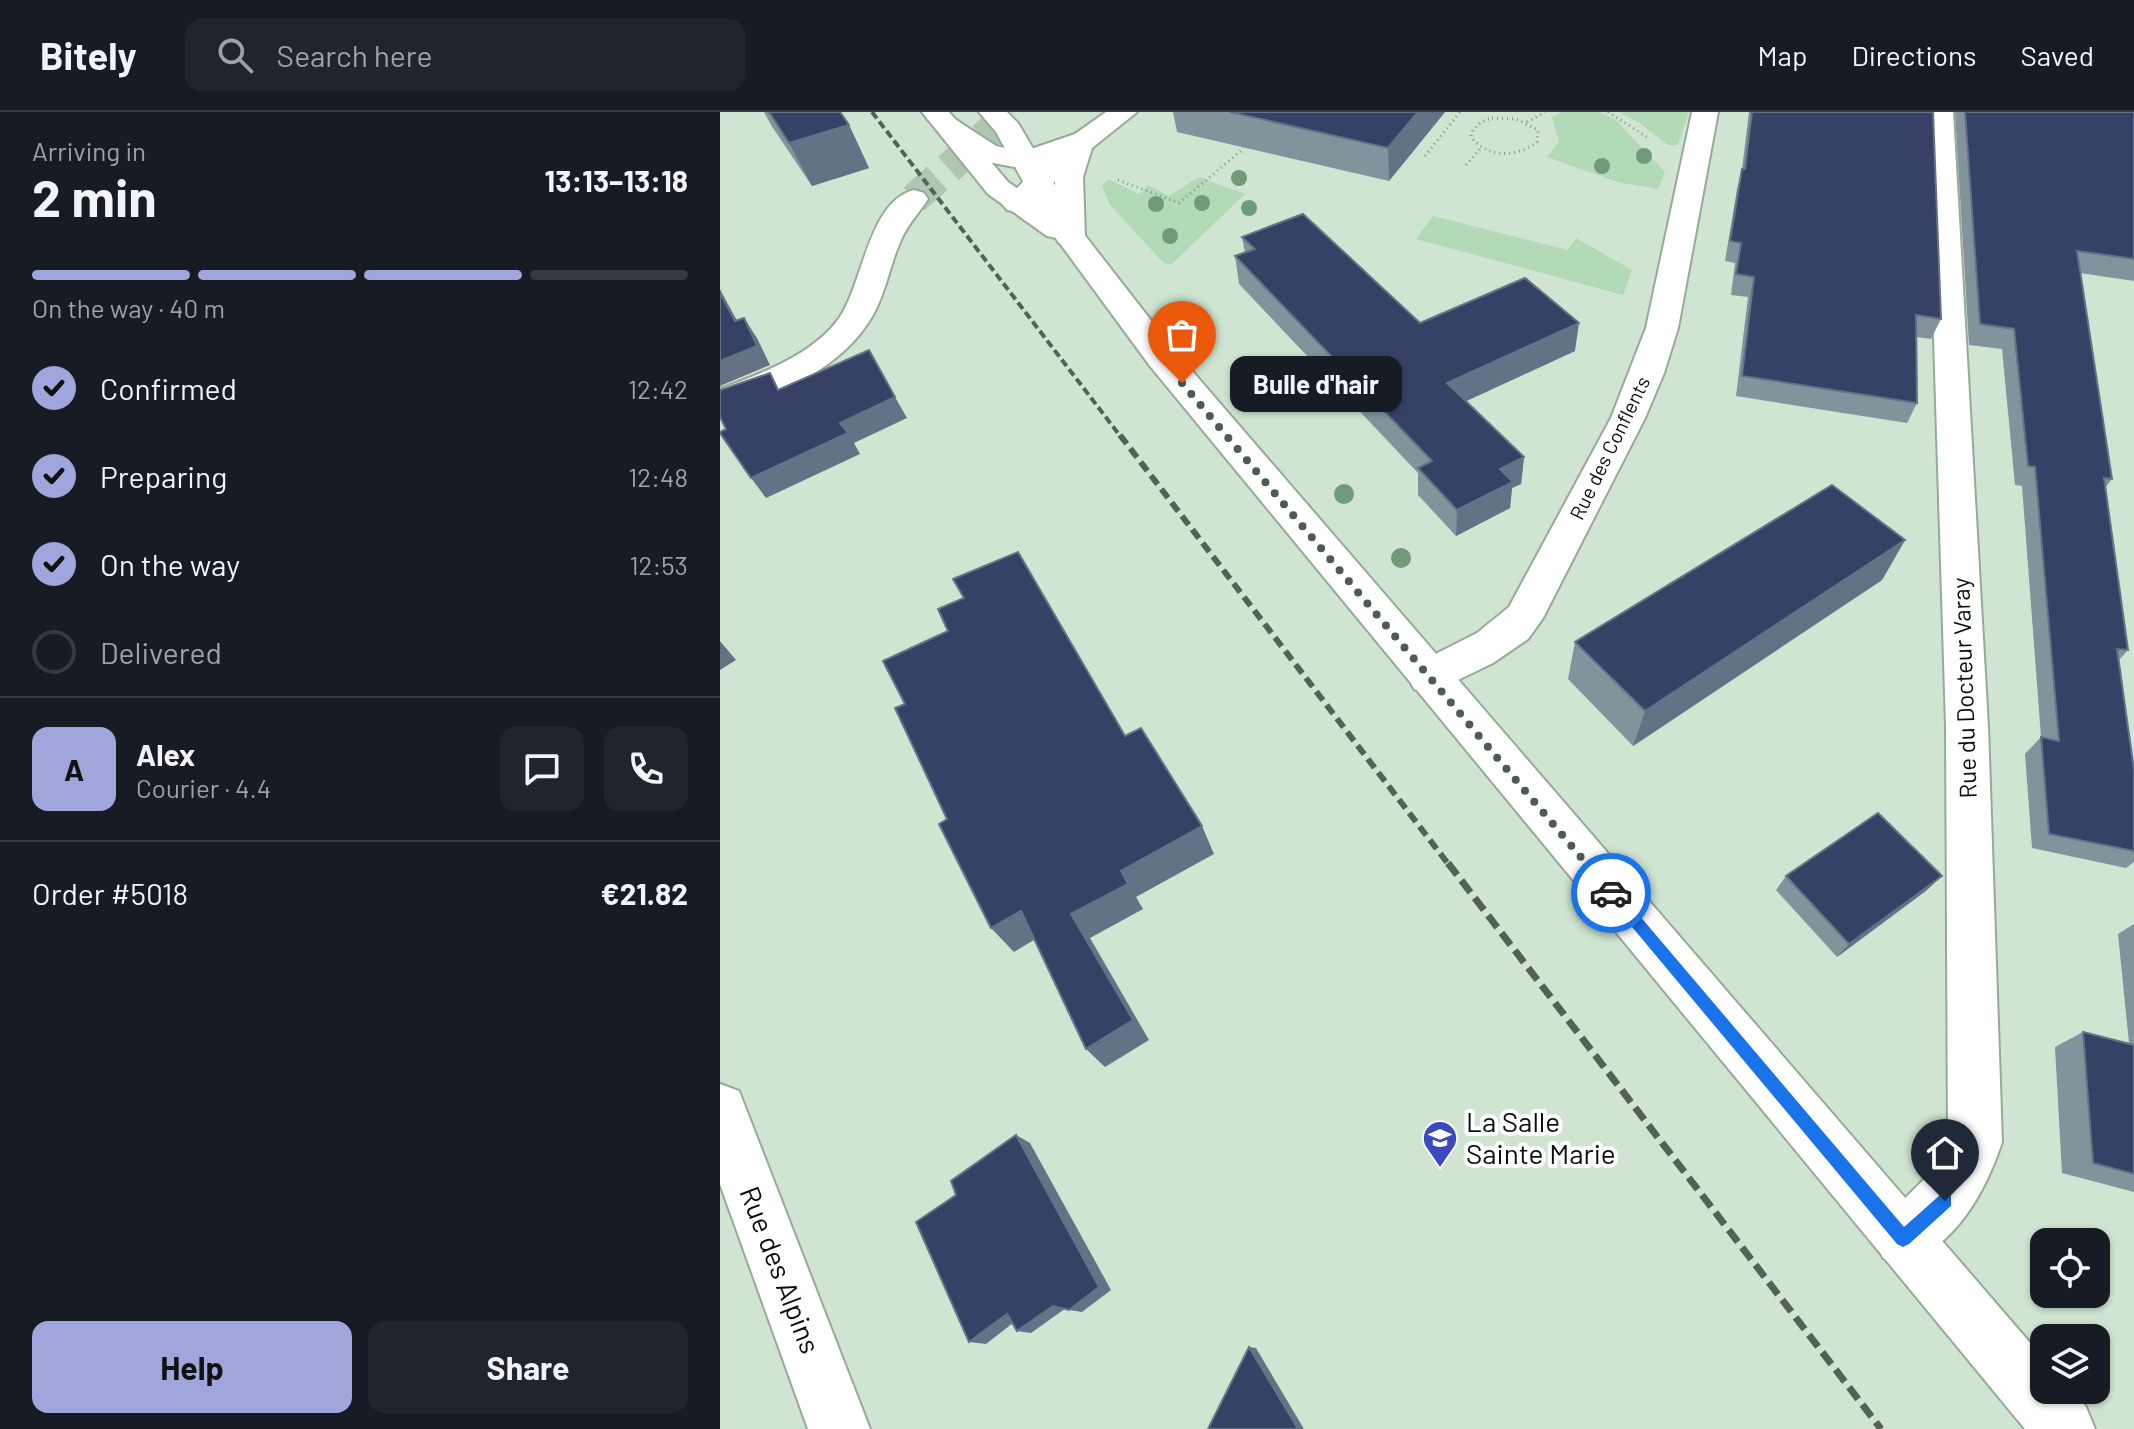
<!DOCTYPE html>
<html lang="en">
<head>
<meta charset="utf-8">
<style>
  :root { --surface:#171b24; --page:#20242c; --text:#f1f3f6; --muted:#9ea1a6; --line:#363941; --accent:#a0a6dc }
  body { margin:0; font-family:Barlow,sans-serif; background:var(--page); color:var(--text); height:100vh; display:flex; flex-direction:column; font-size:30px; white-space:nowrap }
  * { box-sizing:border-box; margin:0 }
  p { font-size:26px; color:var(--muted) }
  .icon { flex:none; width:44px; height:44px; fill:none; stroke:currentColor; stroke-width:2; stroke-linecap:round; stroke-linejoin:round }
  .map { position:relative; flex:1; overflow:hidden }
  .drawer { display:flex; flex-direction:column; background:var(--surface); width:720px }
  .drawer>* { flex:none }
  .controls { position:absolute; left:1310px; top:1116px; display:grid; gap:16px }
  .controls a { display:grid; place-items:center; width:80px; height:80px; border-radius:16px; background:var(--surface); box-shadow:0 2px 6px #0004; font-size:40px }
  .pin { position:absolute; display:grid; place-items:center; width:68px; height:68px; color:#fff; margin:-82px -34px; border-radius:50% 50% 50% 0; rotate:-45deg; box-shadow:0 0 8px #0007 }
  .pin .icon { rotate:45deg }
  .courier { position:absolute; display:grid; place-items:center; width:80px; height:80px; margin:-40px; border:6px solid #1a73e8; border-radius:50%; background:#fff; color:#222; box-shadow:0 2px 10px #0007 }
  .bubble { position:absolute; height:56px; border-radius:16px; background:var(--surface); box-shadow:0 2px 6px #0004; font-size:26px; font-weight:700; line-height:56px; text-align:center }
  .overview em { font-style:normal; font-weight:700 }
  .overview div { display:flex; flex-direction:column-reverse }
  .overview { display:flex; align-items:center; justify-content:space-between; height:136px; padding:0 32px }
  h1 { font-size:52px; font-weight:700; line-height:60px }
  .bar { display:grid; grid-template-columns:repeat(4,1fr); gap:12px 8px; align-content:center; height:96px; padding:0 32px }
  .bar i { height:10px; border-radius:6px; background:var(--line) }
  .bar .selected { background:var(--accent) }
  .bar p { grid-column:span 4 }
  .line { display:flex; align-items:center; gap:20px; padding:0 32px; border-top:2px solid var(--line) }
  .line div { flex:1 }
  .round { display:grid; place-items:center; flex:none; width:84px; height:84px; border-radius:16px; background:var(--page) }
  ol { padding:0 32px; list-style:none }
  li { display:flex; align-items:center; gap:24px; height:88px }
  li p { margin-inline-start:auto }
  li .icon { padding:8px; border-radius:50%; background:var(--accent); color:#111; stroke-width:4 }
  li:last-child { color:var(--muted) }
  li i { width:44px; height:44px; border:4px solid var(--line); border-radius:50% }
  .cta { display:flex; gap:16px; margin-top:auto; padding:16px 32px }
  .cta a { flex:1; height:92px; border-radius:16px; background:var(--accent); color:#111; font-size:32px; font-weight:700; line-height:92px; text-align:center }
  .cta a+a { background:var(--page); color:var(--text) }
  header { display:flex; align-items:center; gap:48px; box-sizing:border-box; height:112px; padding:0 40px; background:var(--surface); border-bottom:2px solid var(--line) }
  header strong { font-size:38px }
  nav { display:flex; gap:44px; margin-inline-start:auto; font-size:28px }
  .search { width:560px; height:72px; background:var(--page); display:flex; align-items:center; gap:20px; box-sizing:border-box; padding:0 28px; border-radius:16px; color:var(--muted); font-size:30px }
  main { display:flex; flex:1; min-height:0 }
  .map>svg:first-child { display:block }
  .green { fill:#b2dab6 }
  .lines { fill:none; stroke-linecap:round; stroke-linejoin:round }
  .street-tunnel { stroke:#b1c5b3; stroke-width:31; stroke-dasharray:31 15; stroke-linecap:butt }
  .street-casing { stroke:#96aa98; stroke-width:4 }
  .secondary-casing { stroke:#96aa98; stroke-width:4 }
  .path { stroke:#859586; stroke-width:3; stroke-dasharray:1 4; stroke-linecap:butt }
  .street { fill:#fff; fill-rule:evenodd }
  .secondary { fill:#fff; fill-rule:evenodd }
  .rail-far2 { stroke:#546155; stroke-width:4; stroke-dasharray:8 4; stroke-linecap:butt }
  .rail-far1 { stroke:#546155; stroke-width:6; stroke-dasharray:11 6; stroke-linecap:butt }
  .rail { stroke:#546155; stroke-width:7; stroke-dasharray:15 7; stroke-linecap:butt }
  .tree { fill:#709a78 }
  .wall { fill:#83939c }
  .shaded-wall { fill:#657286 }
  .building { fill:#374166; stroke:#657286; stroke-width:2 }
  .route { fill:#1a73e8 }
  .done { stroke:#4e5b50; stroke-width:8; stroke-dasharray:0 14.4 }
  .labels { text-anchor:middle; stroke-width:8; stroke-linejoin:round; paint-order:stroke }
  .far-street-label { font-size:20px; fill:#09100a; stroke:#fff }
  .street-label { font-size:24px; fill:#09100a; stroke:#fff }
  .near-poi-label { font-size:28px; fill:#09100a; stroke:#fff; text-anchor:start }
  .near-street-label { font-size:28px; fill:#09100a; stroke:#fff }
</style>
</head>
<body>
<header>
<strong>Bitely</strong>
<div class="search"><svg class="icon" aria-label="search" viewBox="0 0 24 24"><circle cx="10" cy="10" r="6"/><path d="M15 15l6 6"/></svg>Search here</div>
<nav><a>Map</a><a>Directions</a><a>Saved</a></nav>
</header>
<main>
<section class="drawer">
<div class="overview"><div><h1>2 min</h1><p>Arriving in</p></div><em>13:13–13:18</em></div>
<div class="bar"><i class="selected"></i><i class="selected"></i><i class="selected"></i><i></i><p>On the way · 40 m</p></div>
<ol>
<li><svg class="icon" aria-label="check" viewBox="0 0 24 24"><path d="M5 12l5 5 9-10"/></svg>Confirmed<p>12:42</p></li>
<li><svg class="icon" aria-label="check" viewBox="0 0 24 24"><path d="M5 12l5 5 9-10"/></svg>Preparing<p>12:48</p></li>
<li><svg class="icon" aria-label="check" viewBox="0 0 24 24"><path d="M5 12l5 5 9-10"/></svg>On the way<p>12:53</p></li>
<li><i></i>Delivered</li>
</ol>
<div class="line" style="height:144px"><b class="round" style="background:var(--accent);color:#111">A</b><div><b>Alex</b><p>Courier · 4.4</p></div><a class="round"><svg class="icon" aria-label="chat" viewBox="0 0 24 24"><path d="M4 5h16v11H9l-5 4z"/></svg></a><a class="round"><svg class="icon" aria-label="phone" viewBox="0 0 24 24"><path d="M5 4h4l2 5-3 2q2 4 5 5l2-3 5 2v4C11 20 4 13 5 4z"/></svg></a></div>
<div class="line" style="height:104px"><div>Order #5018</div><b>€21.82</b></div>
<div class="cta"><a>Help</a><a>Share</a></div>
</section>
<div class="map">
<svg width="1414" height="1317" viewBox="0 0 1414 1317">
  <rect width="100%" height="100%" fill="#cfe5d1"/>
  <g class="green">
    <path d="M841,0H878L896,8L945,60L938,77L897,70L827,45L839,30L832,5Z"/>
    <path d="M899,0H969L958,33H948L918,10Z"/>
    <path d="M479,65L525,82L452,152L444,151L390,93L382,74L388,67L419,82L428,73L449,84Z"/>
    <path d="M713,104L848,138L856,126L912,158L903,183L696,127Z"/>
  </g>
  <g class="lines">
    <path class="street-tunnel" d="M194,87L292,0"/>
    <g class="street-casing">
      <g id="street">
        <path d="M224,0L276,34L294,38L314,36L355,22L386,0H417L372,36L363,65L365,125L361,131L350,134L339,131L335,125V69C320,84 310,104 287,98L282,92L321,51L294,55L263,49L207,7L210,1Z"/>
        <path d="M972,0H998L958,216L944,261L925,306L823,506L808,527L773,551L709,582L694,577L688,565L694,553L757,521L789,495L891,306L926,216Z"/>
        <path d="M1207,0H1233L1268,614L1282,1030C1265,1082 1235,1133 1183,1154L1163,1146L1155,1126C1171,1088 1214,1071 1228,1030L1226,614Z"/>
        <path d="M194,78L204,81L208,87C199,101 188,112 181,128C170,152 166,180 153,203C123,256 56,286 0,301V277C40,262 90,244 117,209C143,176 147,90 194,78Z"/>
        <path d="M0,972L19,979L150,1317H88L0,1072Z"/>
      </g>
    </g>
    <g class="secondary-casing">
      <path id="secondary" d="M202,0H229L288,70L312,86L276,20L259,0H287L298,11L363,121L454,238L1324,1247V1278H1351L1366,1295L1375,1317H1305L430,254L336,126L327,124L268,82Z"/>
    </g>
    <g class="path">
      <path d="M888,0L930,27"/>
      <path d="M772,6L796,7L818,18L817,30C796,46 768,46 751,25C753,14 762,9 772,6Z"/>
      <path d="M807,10L825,0"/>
      <path d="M705,44L740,0"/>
      <path d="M746,53L761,36"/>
      <path d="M398,68L459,91L522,38"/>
    </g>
    <use href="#street" class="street"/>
    <use href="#secondary" class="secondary"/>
    <path class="rail-far2" d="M152,0L401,325"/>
    <path class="rail-far1" d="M400,323L729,753"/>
    <path class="rail" d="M728,751L1161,1317"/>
  </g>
  <g class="tree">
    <circle cx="924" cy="44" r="8"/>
    <circle cx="882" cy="54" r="8"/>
    <circle cx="519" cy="66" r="8"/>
    <circle cx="482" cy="91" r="8"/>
    <circle cx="436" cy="92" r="8"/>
    <circle cx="529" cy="96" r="8"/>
    <circle cx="450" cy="124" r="8"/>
    <circle cx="485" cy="229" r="9"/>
    <circle cx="530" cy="278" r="9"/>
    <circle cx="624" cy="382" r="10"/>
    <circle cx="681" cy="446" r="10"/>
  </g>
  <g class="wall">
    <path d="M44,0H120L129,13L149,56L92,74L51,13Z"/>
    <path d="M453,0H725L669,69L457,20Z"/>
    <path d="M1029,0H1213L1221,207L1211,227L1196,225L1197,291L1187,311L1016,284L1028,185L1011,183L1015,151L1005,149L1017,77L1022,57Z"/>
    <path d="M1235,0H1414V169L1360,161L1392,367L1385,376L1408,538L1399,548L1414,658V750L1406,756L1312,736L1305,642L1321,625L1302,374L1295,373L1282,237L1249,233Z"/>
    <path d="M522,125L700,211L855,239L746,289L804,345L801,372L792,376L790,396L736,424L698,383V361L519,172L515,144L525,141Z"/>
    <path d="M1185,428L1162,468L913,634L848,567L855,530Z"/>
    <path d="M1066,764L1207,778L1117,845L1056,778Z"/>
    <path d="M1414,812V1080L1342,1061L1335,935L1363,920L1409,931L1398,822Z"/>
  </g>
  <g class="shaded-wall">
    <path d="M698,0H725L669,69L668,36Z"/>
    <path d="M129,13L149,56L92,74L69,31Z"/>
    <path d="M0,177L2,181L28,229L15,209L0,181Z"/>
    <path d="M24,206L37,226L50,253L0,274V249Z"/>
    <path d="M859,211L855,239L727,298V271Z"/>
    <path d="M175,285L187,306L134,331L140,342L46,386L31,366L120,311Z"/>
    <path d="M804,345L801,372L792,376L790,396L736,424L737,398L780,357Z"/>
    <path d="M1185,428L1162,468L913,634L925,599Z"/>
    <path d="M0,529L16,548L0,558Z"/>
    <path d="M482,714L494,742L416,785L423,797L370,826L429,928L385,955L366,937L351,802L401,759Z"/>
    <path d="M1222,764L1207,778L1117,845L1129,832Z"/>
    <path d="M301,799L322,823L294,840L271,816Z"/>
    <path d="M296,1023L310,1031L391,1178L362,1200L349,1198Z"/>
    <path d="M333,1194L346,1196L311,1221L297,1219Z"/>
    <path d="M287,1202L302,1204L266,1232L249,1230Z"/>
    <path d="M529,1235L536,1236L584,1317H578Z"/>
  </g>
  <g class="building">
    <path d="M49,0H120L129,13L69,31Z"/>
    <path d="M510,0H698L668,36Z"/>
    <path d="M1032,0H1213L1221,207L1196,203L1197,291L1022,264L1034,165L1016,162L1021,131L1010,129L1022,57H1025Z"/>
    <path d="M1245,0H1414V147L1357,139L1392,367L1384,366L1408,538L1397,537L1414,658V739L1329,722L1321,625L1339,629L1315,355L1308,354L1294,217L1260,212Z"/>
    <path d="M583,102L700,211L805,166L859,211L727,271L804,345L780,357L793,370L737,398L698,356L712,349L515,144L535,137L522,125Z"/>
    <path d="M0,181L15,209L24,206L37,234L0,249Z"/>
    <path d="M149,238L175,285L120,311L128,321L31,366L0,321V320L6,317L0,305V278L50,261L58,278Z"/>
    <path d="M1112,373L1185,428L925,599L855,530Z"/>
    <path d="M298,440L405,624L421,616L482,714L401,759L408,772L351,802L413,908L366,937L301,799L271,816L219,712L227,707L175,596L185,592L163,549L228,519L218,497L244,486L233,467Z"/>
    <path d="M1158,701L1222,764L1129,832L1066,764Z"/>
    <path d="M1363,920L1414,933V1062L1373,1051Z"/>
    <path d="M296,1023L379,1175L349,1198L333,1194L297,1219L287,1202L249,1230L196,1110L236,1083L231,1069Z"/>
    <path d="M529,1235L578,1317H488Z"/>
  </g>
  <path class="route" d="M891,774L896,776L1184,1115L1220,1083H1231V1094L1189,1132L1183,1135L1177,1132L887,785V776Z"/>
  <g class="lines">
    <path class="done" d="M462,271L891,781"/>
  </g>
  <defs>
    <g id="school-pin" transform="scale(1.8)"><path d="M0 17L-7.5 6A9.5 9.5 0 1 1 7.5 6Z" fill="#3c49bc" stroke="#fff"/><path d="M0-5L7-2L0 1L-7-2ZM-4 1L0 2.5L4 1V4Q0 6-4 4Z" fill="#fff"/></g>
  </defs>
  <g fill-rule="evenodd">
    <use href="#school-pin" x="720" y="1026"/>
  </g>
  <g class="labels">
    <g class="far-street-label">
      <text transform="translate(890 336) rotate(-64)" y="7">Rue des Conflents</text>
    </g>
    <g class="street-label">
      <text transform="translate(1245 576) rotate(-92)" y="8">Rue du Docteur Varay</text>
    </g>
    <g class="near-poi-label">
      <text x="746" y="1020">La Salle<tspan x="746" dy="32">Sainte Marie</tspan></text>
    </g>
    <g class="near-street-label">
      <text transform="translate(60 1158) rotate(69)" y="10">Rue des Alpins</text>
    </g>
  </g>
</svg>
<div class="controls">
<a><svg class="icon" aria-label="locate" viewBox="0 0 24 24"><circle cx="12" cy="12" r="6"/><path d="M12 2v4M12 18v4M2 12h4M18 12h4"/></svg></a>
<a><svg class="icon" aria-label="layers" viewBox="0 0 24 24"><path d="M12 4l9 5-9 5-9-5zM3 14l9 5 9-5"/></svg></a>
</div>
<div class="pin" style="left:462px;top:271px;background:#ea580c"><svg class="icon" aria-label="bag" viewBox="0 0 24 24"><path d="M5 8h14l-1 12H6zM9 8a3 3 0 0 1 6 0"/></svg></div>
<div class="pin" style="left:1225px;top:1089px;background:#1f2937"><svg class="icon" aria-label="home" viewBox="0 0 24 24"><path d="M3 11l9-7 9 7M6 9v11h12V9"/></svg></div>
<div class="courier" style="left:891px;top:781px"><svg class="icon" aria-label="car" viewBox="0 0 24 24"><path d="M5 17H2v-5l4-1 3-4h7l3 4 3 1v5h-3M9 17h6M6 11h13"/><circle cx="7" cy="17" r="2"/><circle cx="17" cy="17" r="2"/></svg></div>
<div class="bubble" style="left:510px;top:244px;width:172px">Bulle d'hair</div>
</div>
</main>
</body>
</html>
